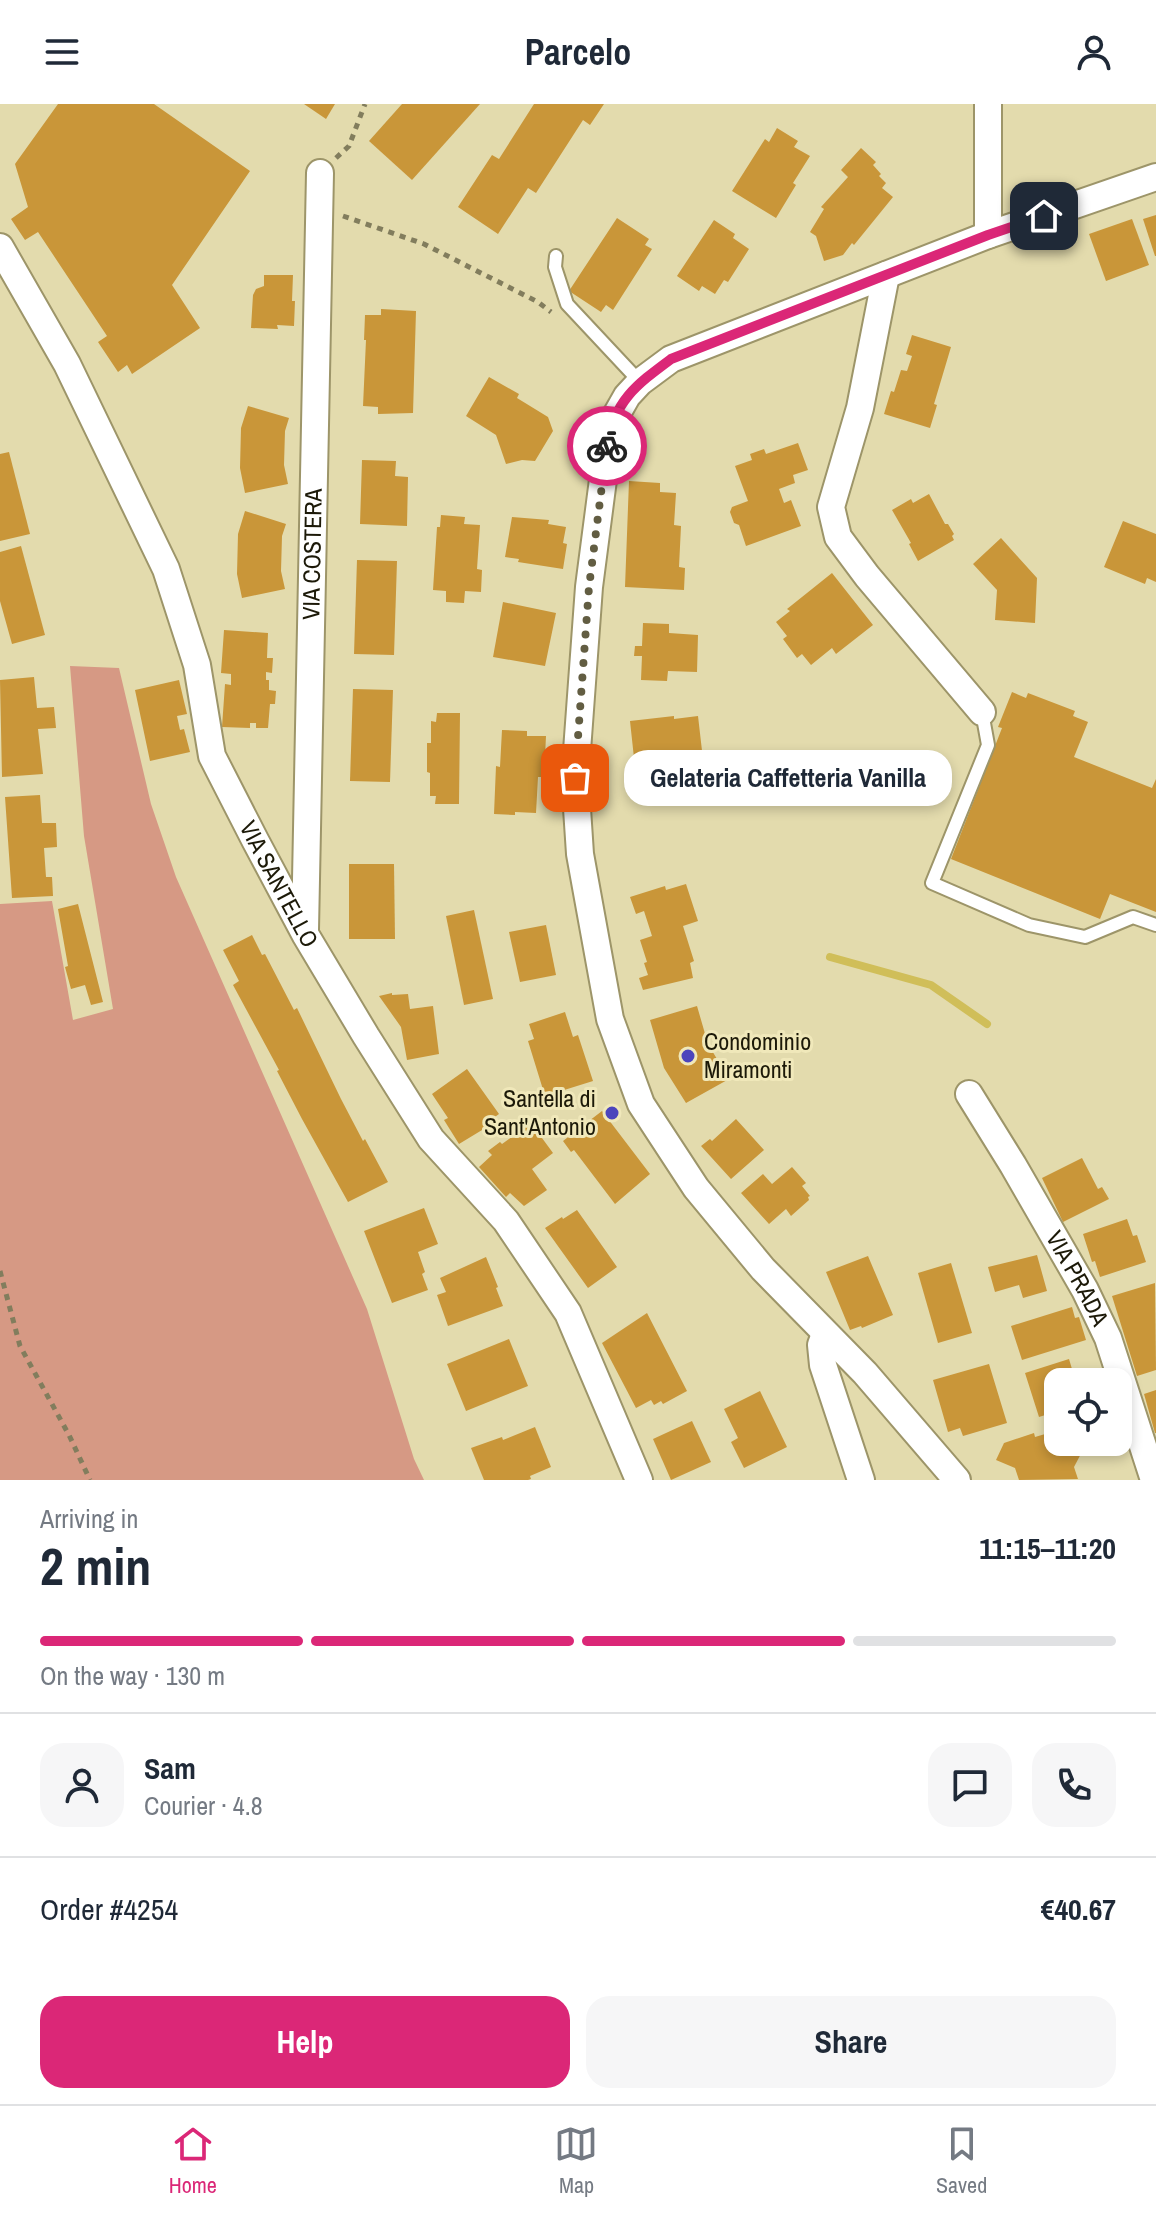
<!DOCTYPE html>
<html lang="en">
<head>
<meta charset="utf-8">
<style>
  :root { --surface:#fff; --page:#f6f6f7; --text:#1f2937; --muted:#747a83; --line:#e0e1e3; --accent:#db2777 }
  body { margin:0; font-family:"Archivo Narrow",sans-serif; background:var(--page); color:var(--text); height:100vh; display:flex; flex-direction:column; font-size:30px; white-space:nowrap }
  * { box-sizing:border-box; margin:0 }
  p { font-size:26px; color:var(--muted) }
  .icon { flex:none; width:44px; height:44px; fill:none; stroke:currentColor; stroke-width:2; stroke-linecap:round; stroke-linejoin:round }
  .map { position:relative; height:1376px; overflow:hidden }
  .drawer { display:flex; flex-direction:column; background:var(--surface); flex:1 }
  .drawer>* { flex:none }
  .fabs { position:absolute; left:1044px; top:1264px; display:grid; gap:16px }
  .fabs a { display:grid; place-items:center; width:88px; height:88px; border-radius:16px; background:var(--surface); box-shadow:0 4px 12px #0003; font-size:40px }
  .pin { position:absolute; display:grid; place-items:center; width:68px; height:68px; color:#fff; margin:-34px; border-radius:16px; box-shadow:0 4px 12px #0006 }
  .courier { position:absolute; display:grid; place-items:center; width:80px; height:80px; margin:-40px; border:6px solid #db2777; border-radius:50%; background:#fff; color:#222; box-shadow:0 2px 10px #0007 }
  .bubble { position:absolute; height:56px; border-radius:24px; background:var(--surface); box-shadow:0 4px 12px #0003; font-size:26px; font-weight:700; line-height:56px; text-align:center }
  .headline em { font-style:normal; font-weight:700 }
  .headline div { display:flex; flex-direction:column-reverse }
  .headline { display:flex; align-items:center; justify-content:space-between; height:136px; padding:0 40px }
  h1 { font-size:52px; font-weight:700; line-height:60px }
  .bar { display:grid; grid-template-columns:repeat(4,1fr); gap:12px 8px; align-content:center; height:96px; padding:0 40px }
  .bar i { height:10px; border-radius:6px; background:var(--line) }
  .bar .active { background:var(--accent) }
  .bar p { grid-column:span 4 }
  .line { display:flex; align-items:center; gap:20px; padding:0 40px; border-top:2px solid var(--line) }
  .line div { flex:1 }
  .round { display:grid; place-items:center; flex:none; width:84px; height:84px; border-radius:24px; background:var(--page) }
  .primary-button { display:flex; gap:16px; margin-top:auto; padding:16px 40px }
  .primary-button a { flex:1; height:92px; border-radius:24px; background:var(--accent); color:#fff; font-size:32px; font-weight:700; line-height:92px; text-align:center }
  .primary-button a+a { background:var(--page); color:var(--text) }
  header { display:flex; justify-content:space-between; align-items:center; height:104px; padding:0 40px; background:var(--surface); font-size:36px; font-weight:700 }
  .tab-bar { display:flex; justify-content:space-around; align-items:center; height:112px; border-top:2px solid var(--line); background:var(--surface); font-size:22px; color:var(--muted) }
  .tab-bar a { display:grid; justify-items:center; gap:4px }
  .tab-bar .active { color:var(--accent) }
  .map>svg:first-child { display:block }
  .green { fill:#d69984 }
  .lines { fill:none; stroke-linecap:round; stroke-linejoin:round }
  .stream { stroke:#d0be59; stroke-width:8 }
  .building { fill:#c99639 }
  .lane-casing { stroke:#9d9569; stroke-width:16 }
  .street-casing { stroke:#9d9569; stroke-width:30 }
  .path { stroke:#827d5d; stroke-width:5; stroke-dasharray:6 6; stroke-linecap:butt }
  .lane { stroke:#fff; stroke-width:12 }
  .street { stroke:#fff; stroke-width:26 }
  .done { stroke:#625d42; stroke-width:8; stroke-dasharray:0 14.4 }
  .route { stroke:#db2777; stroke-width:10 }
  .poi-dot { fill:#4c45bc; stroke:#f0e8ba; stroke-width:3 }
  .labels { text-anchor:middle; stroke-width:6; stroke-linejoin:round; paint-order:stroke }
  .street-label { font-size:24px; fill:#1c1908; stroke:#f0e8ba }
  .poi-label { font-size:24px; fill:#1c1908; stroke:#f0e8ba; text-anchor:start }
</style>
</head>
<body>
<header><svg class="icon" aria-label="menu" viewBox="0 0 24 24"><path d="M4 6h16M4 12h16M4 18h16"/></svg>Parcelo<svg class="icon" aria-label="person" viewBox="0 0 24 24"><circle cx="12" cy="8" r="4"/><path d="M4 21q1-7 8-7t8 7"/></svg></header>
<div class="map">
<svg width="1156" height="1376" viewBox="0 0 1156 1376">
  <rect width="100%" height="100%" fill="#e3dbad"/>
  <path class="green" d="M70,562L119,564L151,700L176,773L367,1205L414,1355L424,1376H0V800L52,797L73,916L113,905L84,732Z"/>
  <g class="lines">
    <path class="stream" d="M830,853L931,881L987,920"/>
  </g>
  <g class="building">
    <path d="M58,0H154L250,67L172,181L200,224L132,270L127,261L118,268L98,238L107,232L38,128L25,136L11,115L28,103L15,60Z"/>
    <path d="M304,0H335L326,15Z"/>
    <path d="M402,0H480L412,76L369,37Z"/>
    <path d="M534,0H604L590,21L583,16L536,89L528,84L498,130L458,103L492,51L499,55Z"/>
    <path d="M777,24L798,37L794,43L810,52L793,79L796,81L776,114L732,87L765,35L769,38Z"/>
    <path d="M861,44L876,58L873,61L881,70L879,72L886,79L882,84L893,93L854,141L852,139L843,151L824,157L816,132L810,128L824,105L821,103L848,73L841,66Z"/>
    <path d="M1156,111V152H1155L1143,115Z"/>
    <path d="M617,114L649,135L645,141L652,145L613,206L606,201L601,208L569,187Z"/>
    <path d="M1132,115L1149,161L1106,177L1089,130Z"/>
    <path d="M714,116L735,130L733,134L749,145L728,178L724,176L715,190L702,182L699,187L677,172Z"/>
    <path d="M264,171H293L292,197H295L294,222L277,221L278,225L251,224L253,191L256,185L264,182Z"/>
    <path d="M381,205L416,207L413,309L378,310V303L363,302L366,236H364L365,211H381Z"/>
    <path d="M912,231L951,243L934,300L937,301L930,324L884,310L891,287L894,288L901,266L907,267L912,252L906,250Z"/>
    <path d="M489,273L519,290L517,294L548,313L553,327L535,357L522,356L506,360L496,331L466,312Z"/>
    <path d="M248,302L289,314L285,327L284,361L288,380L245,389L240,364L241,324Z"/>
    <path d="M798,339L808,366L793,371L795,379L779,385L784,399L791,396L801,422L746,442L739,421L734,419L730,408L732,403L748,397L735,362L752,356L750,350L764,345L766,350Z"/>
    <path d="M9,348L30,430L0,437V350Z"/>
    <path d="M362,356L396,357L395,372L408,373L407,422L360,420Z"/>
    <path d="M629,377L660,379V388L676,389L674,421L681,422L679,463L685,464L684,486L625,483Z"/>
    <path d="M929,390L945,420H948L954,430L952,432L954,436L918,457L909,440L911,439L892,406L911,395L913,399Z"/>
    <path d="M245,407L286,420L282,432L281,467L285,485L242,494L237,470L238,430Z"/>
    <path d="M441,411L465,413L464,420L480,421L477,465L482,466L481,488L465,487L464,499L446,498V487L433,486L437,423H440Z"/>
    <path d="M512,413L549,416L548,420L566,423L563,439L567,440L563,465L518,458L519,455L505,453Z"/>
    <path d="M1123,417L1156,430V478L1147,474L1145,480L1104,463Z"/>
    <path d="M1001,434L1037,474L1035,519L995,516L997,486L973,460Z"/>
    <path d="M21,442L45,531L12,540L0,497V448Z"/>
    <path d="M357,456L397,457L394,551L354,550Z"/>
    <path d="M832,469L873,521L836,550L832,544L811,561L802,550L797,554L783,535L787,532L776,518L790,507L787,505Z"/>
    <path d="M503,498L556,509L545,562L493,553Z"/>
    <path d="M643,519L669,520V529L698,531L697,568L668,567L667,577L641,576L642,552H634L635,542H642Z"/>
    <path d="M224,526L268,529L267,554H273L272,569L266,568V576H269V586L276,587L275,600H270L268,624H256V619H250V624L222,623L225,580L231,581V570L221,569Z"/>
    <path d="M34,573L37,604L54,603L56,624L38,625L43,670L2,673L0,576Z"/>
    <path d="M179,576L187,610L177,612L180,626L184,625L190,648L150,657L135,586Z"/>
    <path d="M353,585L393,586L390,678L350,677Z"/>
    <path d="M1012,588L1026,594L1028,589L1075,607L1073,612L1088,618L1074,653L1152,684L1156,675V808L1110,790L1100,815L951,755L1002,624L998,623Z"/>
    <path d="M437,609H460L459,700H435L436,692H430V669L427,668V639H431V617L436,618Z"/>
    <path d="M674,612V615L698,612L707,690L683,693V695L639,700L630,617Z"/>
    <path d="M502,626L527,627V632H546L544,673H538L536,709L515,708V711L494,710L496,662L500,663Z"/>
    <path d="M40,691L42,719H56L57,743L44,744L46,773H52L53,792L12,794L5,693Z"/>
    <path d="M349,760H394L395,835H349Z"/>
    <path d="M686,780L698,817L683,822L694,857L690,859L693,874L643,886L639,874L648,871L644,859L647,858L640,836L652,832L644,807L636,810L630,793L665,782L666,786Z"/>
    <path d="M78,800L103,898L91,901L85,881L71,885L65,863L68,862L58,805Z"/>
    <path d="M474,806L493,895L464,901L446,812Z"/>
    <path d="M546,821L556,871L520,878L509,828Z"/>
    <path d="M252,831L262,851L265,850L294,906L297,904L341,995L363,1037L365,1035L388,1078L348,1098L302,1015L277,967L279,966L233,881L239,877L223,846Z"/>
    <path d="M392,889V891L408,890L410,905L433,902L439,950L407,956L401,923L379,892Z"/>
    <path d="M697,902L708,940L729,975L686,999L664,964L650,916Z"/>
    <path d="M565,908L573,933L578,931L593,977L545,992L528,937L534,935L529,920Z"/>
    <path d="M467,965L499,1010L485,1020L487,1023L459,1040L444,1016L448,1014L432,990Z"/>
    <path d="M602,1007L650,1070L615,1100L574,1046L571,1048L563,1037Z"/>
    <path d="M736,1015L764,1046L731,1075L701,1042L710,1035L712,1037Z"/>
    <path d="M531,1019L553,1049L532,1065L547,1086L524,1102L510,1089L506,1093L479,1063L492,1051L488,1047L500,1038L502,1040Z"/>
    <path d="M1082,1054L1098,1085L1102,1083L1109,1095L1063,1118L1042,1074Z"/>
    <path d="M792,1063L806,1079L802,1082L810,1092L808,1093L809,1096L791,1112L786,1105L769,1120L741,1089L763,1070L772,1080Z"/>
    <path d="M424,1104L438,1140L418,1148L425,1168L422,1170L428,1186L392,1199L364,1127Z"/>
    <path d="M577,1106L617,1163L588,1184L545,1124L562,1113L563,1115Z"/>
    <path d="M1127,1115L1133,1132L1137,1131L1146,1158L1100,1173L1095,1157L1092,1158L1083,1130Z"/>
    <path d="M1037,1151L1047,1187L1023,1194L1019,1181L995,1188L988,1163Z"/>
    <path d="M868,1152L893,1211L862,1224L861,1222L850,1226L826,1168Z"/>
    <path d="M486,1153L498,1183L496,1184L503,1202L448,1222L437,1191L446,1188L440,1174Z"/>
    <path d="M951,1159L972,1229L938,1239L918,1169Z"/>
    <path d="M1155,1179L1156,1266L1137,1272L1112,1192Z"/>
    <path d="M1072,1203L1075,1214L1079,1213L1086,1236L1022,1256L1011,1222Z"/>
    <path d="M647,1209L687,1287L663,1300L661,1297L654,1301L651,1296L636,1304L602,1239Z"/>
    <path d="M509,1235L528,1282L466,1307L447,1260Z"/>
    <path d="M1069,1255L1075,1275L1058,1278V1307L1039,1313L1025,1269Z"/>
    <path d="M989,1260L1007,1319L963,1332L960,1324L948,1328L933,1276Z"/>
    <path d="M1156,1286V1329H1155L1144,1290Z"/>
    <path d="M760,1287L787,1343L744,1364L731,1338L738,1334L724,1305Z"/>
    <path d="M692,1317L711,1358L671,1376L653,1335Z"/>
    <path d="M535,1323L551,1363L530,1372L531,1375L528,1376H484L471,1344L502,1333L503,1336Z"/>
    <path d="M1052,1328L1058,1331V1338H1072L1084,1344L1074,1363L1078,1375L1019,1376L1015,1364L996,1356L1004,1339L1034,1329L1035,1333Z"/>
  </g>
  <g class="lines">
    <g class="lane-casing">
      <g id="lane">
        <path d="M556,152L555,163L567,200L640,278"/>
        <path d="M982,608L988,641L932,779L1029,821L1085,833L1133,813L1156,821"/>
      </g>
    </g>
    <g class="street-casing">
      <g id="street">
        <path d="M988,131V0"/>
        <path id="s1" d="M0,143L67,260L166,465L197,561L212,652L255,736L305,830L366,932L431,1035L506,1117L568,1209L639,1376"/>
        <path d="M886,171L860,304L831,403L838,433L867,472L982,608"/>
        <path id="s2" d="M305,826L320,69"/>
        <path id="s3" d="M969,990L1013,1061L1085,1186L1108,1234L1154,1376"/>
        <path d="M825,1230L821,1241L823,1261L861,1376"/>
        <path d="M957,1376L865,1269L763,1165L696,1084L641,1000L610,915L580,750L575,674L589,483L610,322L627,292L640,278L671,255L988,131L1156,73"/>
      </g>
    </g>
    <g class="path">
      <path d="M336,54L349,42L365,0"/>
      <path d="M343,112L424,140L538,198L551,208"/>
      <path d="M0,1167L20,1242L69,1331L90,1376"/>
    </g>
    <use href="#lane" class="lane"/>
    <use href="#street" class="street"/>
  </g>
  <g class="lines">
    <path class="done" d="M575,674L589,483L607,342"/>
    <path class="route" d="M607,342C614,297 636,281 671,255L988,131L1044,112"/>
  </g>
  <g class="poi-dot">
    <circle cx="688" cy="952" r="8"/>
    <circle cx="612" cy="1009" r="8"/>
  </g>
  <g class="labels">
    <g class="street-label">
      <text dy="8" stroke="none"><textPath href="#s2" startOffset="376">VIA COSTERA</textPath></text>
      <text dy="8" stroke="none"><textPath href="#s1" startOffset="700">VIA SANTELLO</textPath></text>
      <text dy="8" stroke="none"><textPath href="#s3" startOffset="214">VIA PRADA</textPath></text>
    </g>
    <g class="poi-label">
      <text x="704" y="946">Condominio<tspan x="704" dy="28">Miramonti</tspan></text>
      <text x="596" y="1003" text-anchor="end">Santella di<tspan x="596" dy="28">Sant'Antonio</tspan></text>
    </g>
  </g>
</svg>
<div class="fabs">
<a><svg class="icon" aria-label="locate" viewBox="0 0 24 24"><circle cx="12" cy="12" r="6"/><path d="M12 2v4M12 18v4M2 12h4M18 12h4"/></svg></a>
</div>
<div class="pin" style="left:575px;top:674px;background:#ea580c"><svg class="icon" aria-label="bag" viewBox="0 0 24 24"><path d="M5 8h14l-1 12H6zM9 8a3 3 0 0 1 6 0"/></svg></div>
<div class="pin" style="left:1044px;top:112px;background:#1f2937"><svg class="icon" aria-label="home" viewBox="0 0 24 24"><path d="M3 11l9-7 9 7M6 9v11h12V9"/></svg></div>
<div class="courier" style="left:607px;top:342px"><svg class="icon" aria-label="bike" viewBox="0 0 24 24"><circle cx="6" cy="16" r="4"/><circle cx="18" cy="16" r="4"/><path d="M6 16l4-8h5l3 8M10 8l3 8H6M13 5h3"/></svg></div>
<div class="bubble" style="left:624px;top:646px;width:328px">Gelateria Caffetteria Vanilla</div>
</div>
<section class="drawer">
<div class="headline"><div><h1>2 min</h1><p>Arriving in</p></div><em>11:15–11:20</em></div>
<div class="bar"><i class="active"></i><i class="active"></i><i class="active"></i><i></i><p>On the way · 130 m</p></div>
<div class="line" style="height:144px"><a class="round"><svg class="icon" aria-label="person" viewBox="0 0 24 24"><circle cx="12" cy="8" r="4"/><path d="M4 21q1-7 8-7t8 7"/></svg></a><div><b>Sam</b><p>Courier · 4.8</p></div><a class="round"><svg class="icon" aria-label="chat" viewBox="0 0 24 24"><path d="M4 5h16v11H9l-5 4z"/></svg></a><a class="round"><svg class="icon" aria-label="phone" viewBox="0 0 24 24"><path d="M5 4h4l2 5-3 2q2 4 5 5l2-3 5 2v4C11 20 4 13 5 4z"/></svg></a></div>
<div class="line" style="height:104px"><div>Order #4254</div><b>€40.67</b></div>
<div class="primary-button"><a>Help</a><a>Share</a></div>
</section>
<nav class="tab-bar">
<a class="active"><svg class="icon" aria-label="home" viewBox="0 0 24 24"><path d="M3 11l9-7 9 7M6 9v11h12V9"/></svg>Home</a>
<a><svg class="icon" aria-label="map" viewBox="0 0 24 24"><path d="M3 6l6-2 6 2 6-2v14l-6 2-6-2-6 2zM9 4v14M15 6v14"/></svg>Map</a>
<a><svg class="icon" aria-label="saved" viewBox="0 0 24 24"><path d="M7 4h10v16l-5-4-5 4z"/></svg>Saved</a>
</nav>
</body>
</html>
